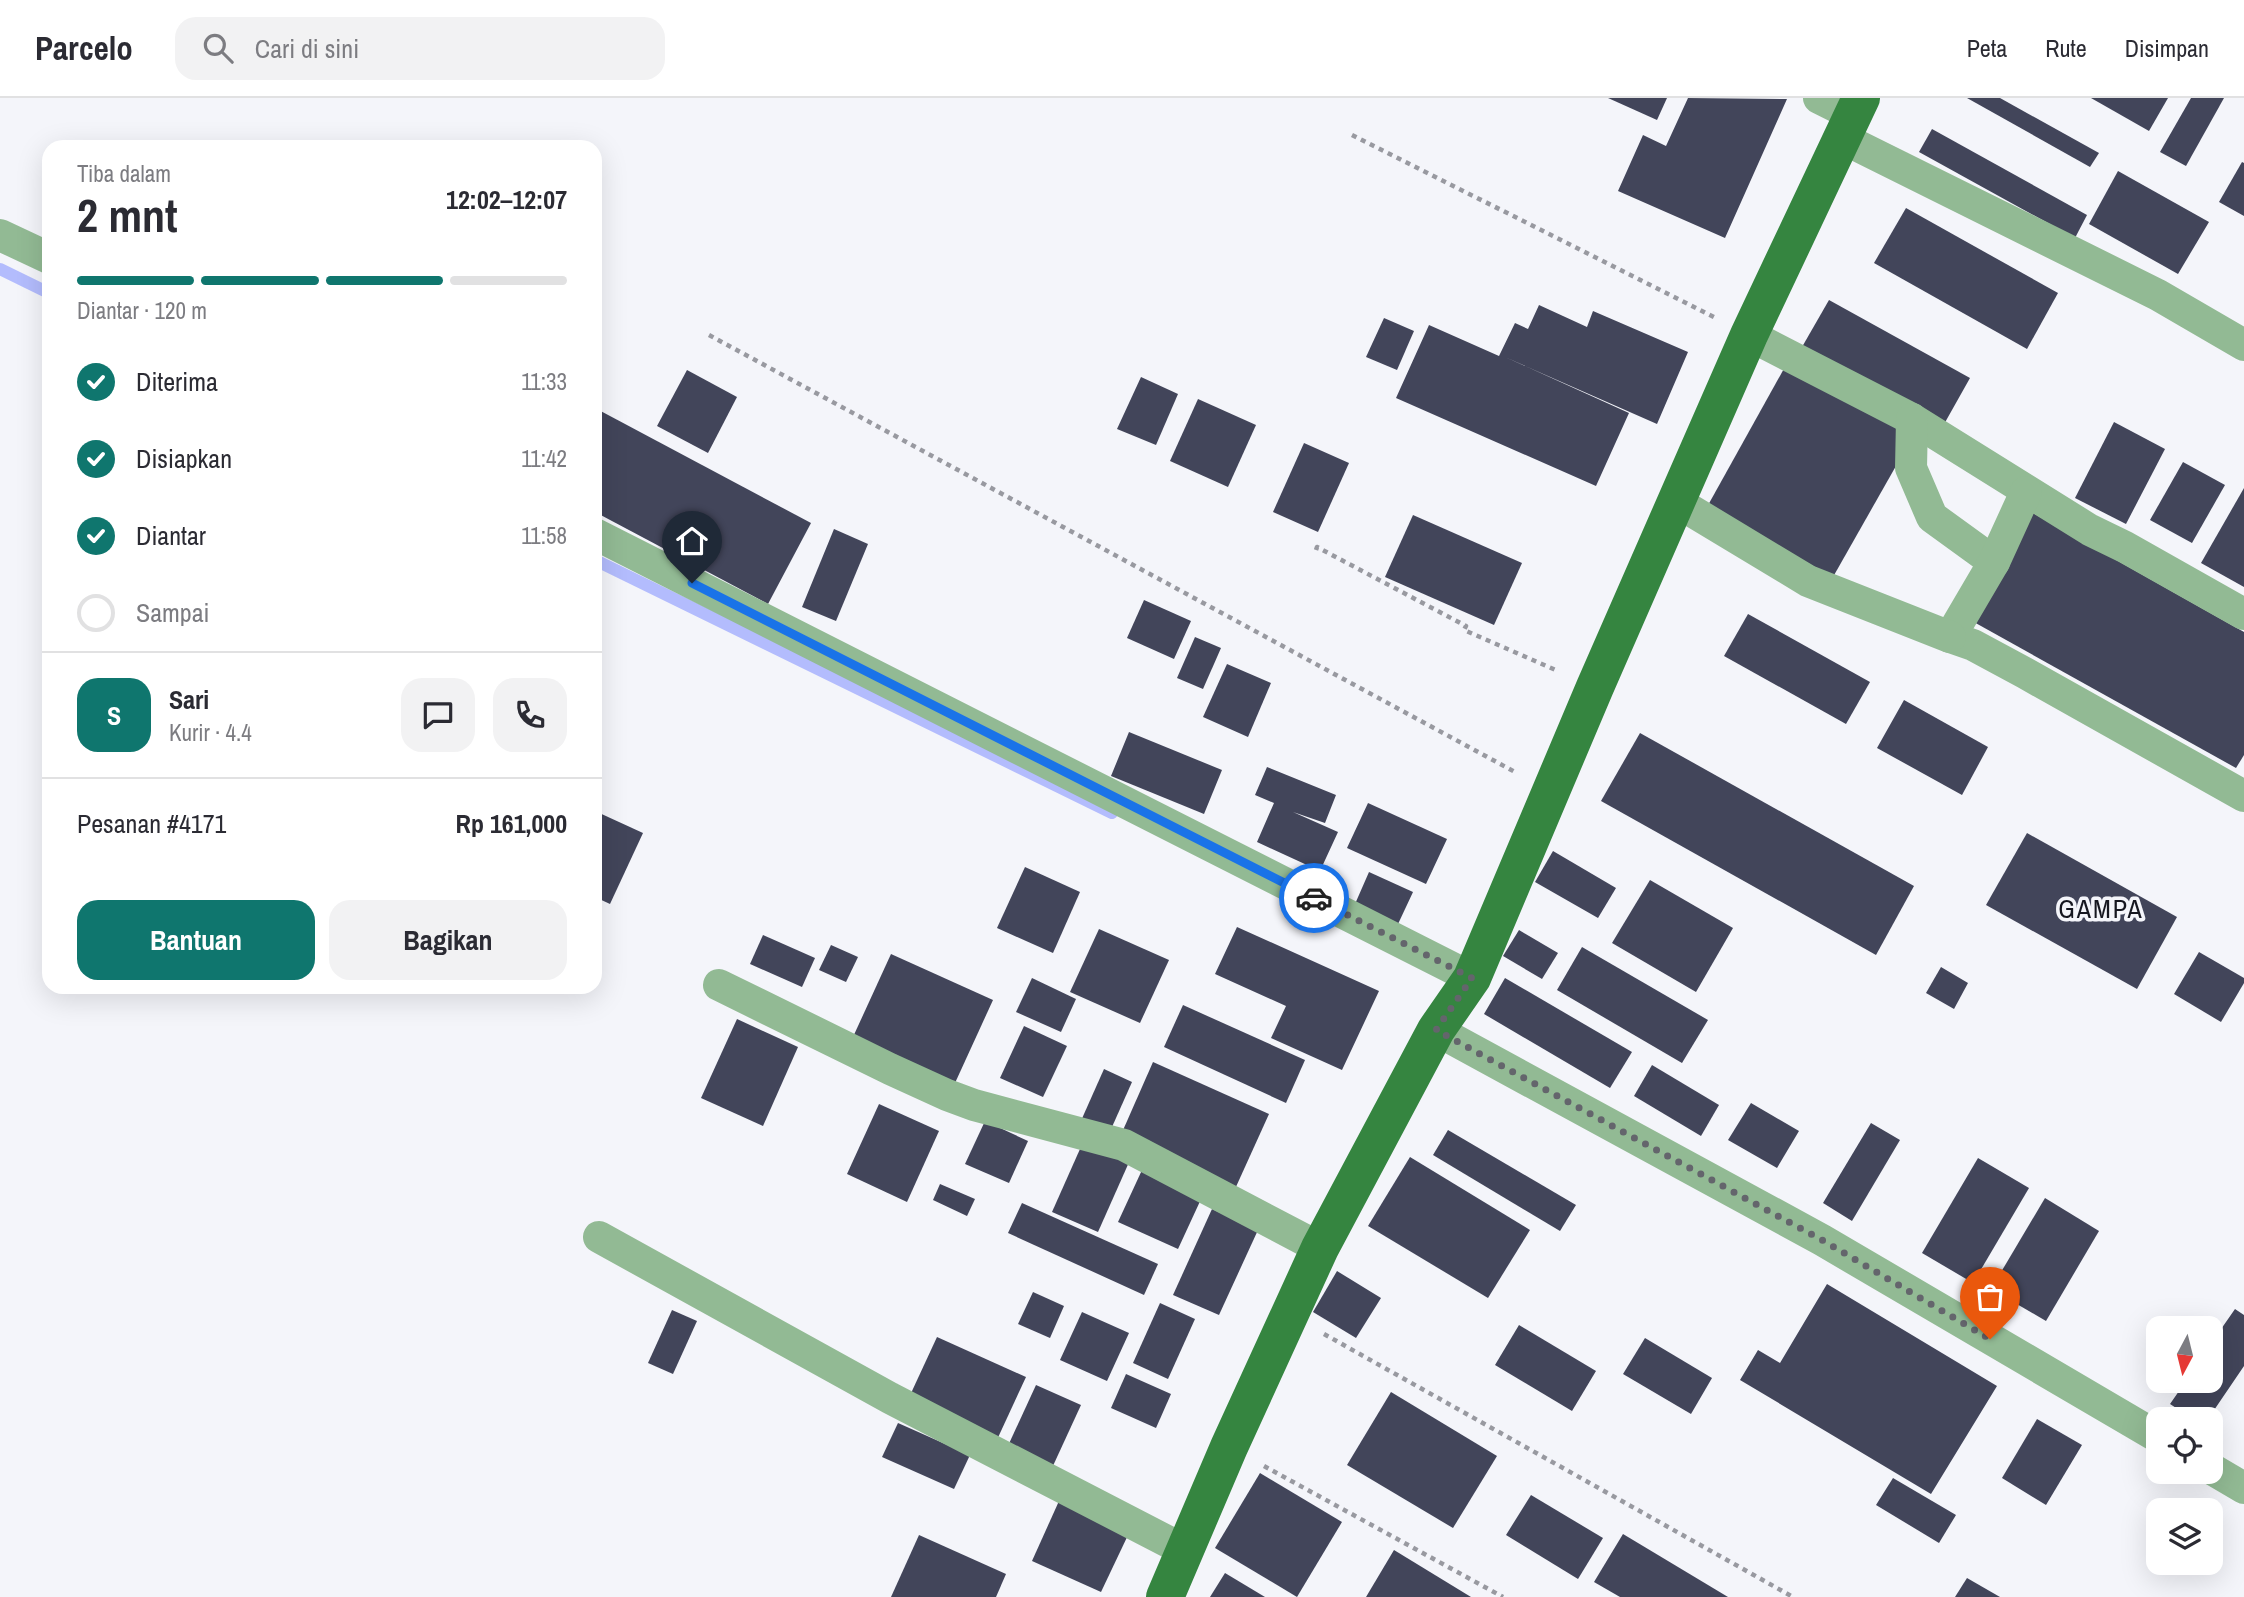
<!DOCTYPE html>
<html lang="id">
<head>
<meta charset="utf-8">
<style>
  :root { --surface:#fff; --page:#f2f2f3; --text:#2b2b33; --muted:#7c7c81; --line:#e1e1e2; --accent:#0f766e }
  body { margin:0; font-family:"Archivo Narrow",sans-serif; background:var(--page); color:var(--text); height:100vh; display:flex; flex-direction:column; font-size:26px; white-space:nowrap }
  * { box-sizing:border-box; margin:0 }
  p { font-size:23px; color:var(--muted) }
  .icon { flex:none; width:38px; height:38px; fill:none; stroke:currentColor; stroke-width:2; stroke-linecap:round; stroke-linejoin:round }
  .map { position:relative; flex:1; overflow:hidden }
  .sheet { position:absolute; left:42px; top:42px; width:560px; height:854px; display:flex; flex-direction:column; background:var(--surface); border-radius:21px; box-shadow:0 7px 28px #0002 }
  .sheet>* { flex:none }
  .needle { width:46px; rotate:187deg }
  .tools { position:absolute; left:2146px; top:1218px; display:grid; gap:14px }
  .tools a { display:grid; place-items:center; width:77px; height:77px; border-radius:14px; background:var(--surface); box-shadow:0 7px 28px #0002; font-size:35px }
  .pin { position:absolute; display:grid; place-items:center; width:60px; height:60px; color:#fff; margin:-72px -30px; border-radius:50% 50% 50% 0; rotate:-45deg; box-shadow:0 0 7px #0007 }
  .pin .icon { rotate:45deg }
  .courier { position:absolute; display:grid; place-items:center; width:70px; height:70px; margin:-35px; border:5px solid #1a73e8; border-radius:50%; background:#fff; color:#222; box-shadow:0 2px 9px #0007 }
  .headline em { font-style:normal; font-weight:700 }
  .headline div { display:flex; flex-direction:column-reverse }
  .headline { display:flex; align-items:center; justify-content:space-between; height:119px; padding:0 35px }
  h1 { font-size:46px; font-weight:700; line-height:52px }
  .bar { display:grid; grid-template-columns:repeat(4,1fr); gap:10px 7px; align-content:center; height:84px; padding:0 35px }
  .bar i { height:9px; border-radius:5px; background:var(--line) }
  .bar .active { background:var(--accent) }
  .bar p { grid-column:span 4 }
  .line { display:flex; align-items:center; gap:18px; padding:0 35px; border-top:2px solid var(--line) }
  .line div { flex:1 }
  .round { display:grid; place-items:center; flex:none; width:74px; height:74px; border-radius:21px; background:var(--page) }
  ol { padding:0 35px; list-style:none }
  li { display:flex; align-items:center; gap:21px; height:77px }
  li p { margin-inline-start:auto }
  li .icon { padding:7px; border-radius:50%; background:var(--accent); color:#fff; stroke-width:4 }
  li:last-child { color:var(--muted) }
  li i { width:38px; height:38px; border:4px solid var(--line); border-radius:50% }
  .cta { display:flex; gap:14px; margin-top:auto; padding:14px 35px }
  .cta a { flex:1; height:80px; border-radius:21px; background:var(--accent); color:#fff; font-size:28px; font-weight:700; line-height:80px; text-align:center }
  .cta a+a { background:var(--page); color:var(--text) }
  header { display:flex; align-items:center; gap:42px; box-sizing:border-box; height:98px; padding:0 35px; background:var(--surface); border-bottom:2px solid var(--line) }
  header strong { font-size:33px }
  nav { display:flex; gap:38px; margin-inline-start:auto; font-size:24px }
  .search { width:490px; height:63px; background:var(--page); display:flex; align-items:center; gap:18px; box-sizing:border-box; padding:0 24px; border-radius:21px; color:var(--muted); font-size:26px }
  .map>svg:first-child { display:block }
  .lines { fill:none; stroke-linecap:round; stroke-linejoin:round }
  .stream { stroke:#b3bcfd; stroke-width:12 }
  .building { fill:#42455a }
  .path { stroke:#9899a0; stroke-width:4.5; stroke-dasharray:5 5; stroke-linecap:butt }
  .minor { stroke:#92ba94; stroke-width:32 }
  .primary { stroke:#358540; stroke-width:38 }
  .done { stroke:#64656c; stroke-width:7; stroke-dasharray:0 12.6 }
  .route { stroke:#1a73e8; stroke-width:9 }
  .labels { text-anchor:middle; stroke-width:7; stroke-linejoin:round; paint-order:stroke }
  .quarter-label { font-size:26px; letter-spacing:2px; fill:#161720; stroke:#f4f5fa }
</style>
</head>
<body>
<header>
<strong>Parcelo</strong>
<div class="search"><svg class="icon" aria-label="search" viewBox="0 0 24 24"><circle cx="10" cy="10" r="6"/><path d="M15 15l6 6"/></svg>Cari di sini</div>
<nav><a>Peta</a><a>Rute</a><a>Disimpan</a></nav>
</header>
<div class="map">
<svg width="2244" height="1499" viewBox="0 0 2244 1499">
  <rect width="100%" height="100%" fill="#f4f5fa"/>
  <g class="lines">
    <g class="stream">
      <path d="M0,171L49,195"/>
      <path d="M595,462L1112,715"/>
    </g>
  </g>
  <g class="building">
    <path d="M1608,0H1667L1657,22Z"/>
    <path d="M1688,0L1787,1L1725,140L1618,93L1643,37L1666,48Z"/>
    <path d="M1967,0H2000L2099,55L2090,69Z"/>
    <path d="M2091,0H2168L2149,33Z"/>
    <path d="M2191,0H2224L2186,68L2160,54Z"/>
    <path d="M1932,31L2087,117L2075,140L1919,54Z"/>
    <path d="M2242,64L2244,65V118L2219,104Z"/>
    <path d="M2118,73L2209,124L2178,176L2089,126Z"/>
    <path d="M1906,110L2058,195L2027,251L1874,165Z"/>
    <path d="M1829,202L1970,280L1943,328L1802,249Z"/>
    <path d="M1539,207L1587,229L1593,213L1688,254L1657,326L1505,259L1629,315L1596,388L1396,300L1429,227L1499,258L1515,225L1528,231Z"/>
    <path d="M1384,220L1414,233L1397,272L1366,259Z"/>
    <path d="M1786,267L1913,338L1833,479L1707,409Z"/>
    <path d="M687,272L737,299L708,355L657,328Z"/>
    <path d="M1141,279L1178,296L1156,347L1117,331Z"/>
    <path d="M1198,301L1256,327L1228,389L1170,363Z"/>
    <path d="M595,310L811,425L768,506L595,414Z"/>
    <path d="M2114,324L2165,351L2126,426L2075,400Z"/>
    <path d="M1304,345L1349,365L1318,434L1273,414Z"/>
    <path d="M2183,364L2225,387L2192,445L2150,422Z"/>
    <path d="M2244,390V489L2201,465Z"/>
    <path d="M2033,415L2244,534V657L2236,670L1972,523Z"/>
    <path d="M1413,417L1522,465L1494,527L1385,479Z"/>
    <path d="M834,431L868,446L836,523L802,509Z"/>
    <path d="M1144,502L1191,523L1174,561L1127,540Z"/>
    <path d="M1748,516L1870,584L1846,626L1724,558Z"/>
    <path d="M1195,539L1221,550L1203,591L1177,580Z"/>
    <path d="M1227,566L1271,585L1248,639L1203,619Z"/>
    <path d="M1904,602L1988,649L1962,697L1877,650Z"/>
    <path d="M1129,634L1222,672L1204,716L1111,678Z"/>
    <path d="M1640,635L1914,788L1876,857L1601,703Z"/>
    <path d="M1267,669L1336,697L1325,725L1293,714L1338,734L1320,773L1257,744L1274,705L1255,697Z"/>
    <path d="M1368,705L1447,741L1426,786L1347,750Z"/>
    <path d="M595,713L643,735L610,806L595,799Z"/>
    <path d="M2027,735L2177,819L2137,891L1986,807Z"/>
    <path d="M1553,753L1616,790L1598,820L1535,784Z"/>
    <path d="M1025,769L1080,794L1053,855L997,830Z"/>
    <path d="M1369,774L1413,794L1398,826L1355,806Z"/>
    <path d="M1650,782L1733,830L1696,894L1612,845Z"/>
    <path d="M1237,829L1379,893L1342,972L1271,940L1286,908L1215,876Z"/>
    <path d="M1099,831L1169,862L1140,925L1070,894Z"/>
    <path d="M1519,832L1558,855L1542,881L1503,858Z"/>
    <path d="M763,837L815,860L802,889L750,866Z"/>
    <path d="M831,847L858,859L846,884L819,872Z"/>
    <path d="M1582,849L1708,922L1682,965L1557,892Z"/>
    <path d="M2199,854L2244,880V885L2221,924L2174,896Z"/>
    <path d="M891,856L993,902L955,985L853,939Z"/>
    <path d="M1941,869L1968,885L1954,911L1926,895Z"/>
    <path d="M1032,880L1076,901L1061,934L1016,914Z"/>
    <path d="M1505,880L1632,954L1610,990L1484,916Z"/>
    <path d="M1183,907L1305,962L1286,1005L1164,949Z"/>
    <path d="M737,921L798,949L763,1028L701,1000Z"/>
    <path d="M1024,928L1067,948L1043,999L1000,980Z"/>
    <path d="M1153,964L1269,1016L1235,1091L1120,1039Z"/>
    <path d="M1652,967L1719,1007L1701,1038L1634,998Z"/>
    <path d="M1104,971L1132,984L1108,1038L1080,1025Z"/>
    <path d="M1751,1005L1799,1033L1777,1070L1728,1042Z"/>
    <path d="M879,1006L939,1033L907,1104L847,1076Z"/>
    <path d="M985,1023L1028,1043L1009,1085L965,1066Z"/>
    <path d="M1871,1025L1900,1042L1852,1123L1823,1105Z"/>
    <path d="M1448,1032L1576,1107L1560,1133L1433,1057Z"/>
    <path d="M1084,1042L1130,1062L1098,1134L1052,1114Z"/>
    <path d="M1410,1059L1530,1132L1488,1200L1368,1128Z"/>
    <path d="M1978,1060L2029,1090L1973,1185L1922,1155Z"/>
    <path d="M1142,1072L1202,1099L1178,1151L1118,1124Z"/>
    <path d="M940,1086L975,1101L967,1118L933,1102Z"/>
    <path d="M2045,1100L2099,1133L2046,1223L1991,1191Z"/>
    <path d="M1022,1105L1158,1166L1144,1197L1008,1135Z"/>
    <path d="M1212,1111L1258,1132L1219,1217L1173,1197Z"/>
    <path d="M1337,1173L1381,1200L1356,1240L1313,1214Z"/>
    <path d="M1827,1186L1997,1288L1931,1396L1740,1282L1758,1252L1780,1265Z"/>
    <path d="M1033,1194L1064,1208L1050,1240L1018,1226Z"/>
    <path d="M1160,1205L1195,1221L1168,1281L1133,1265Z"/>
    <path d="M2235,1211L2244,1217V1268L2208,1321H2193L2170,1306L2186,1283H2210V1247Z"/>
    <path d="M672,1212L697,1223L673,1276L648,1265Z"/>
    <path d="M1082,1214L1129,1235L1107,1283L1060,1262Z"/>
    <path d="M1519,1227L1596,1273L1572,1313L1495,1267Z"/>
    <path d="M937,1239L1026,1279L995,1346L906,1306Z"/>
    <path d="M1645,1240L1712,1280L1691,1316L1623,1276Z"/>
    <path d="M1126,1276L1171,1296L1156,1330L1111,1310Z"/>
    <path d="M1036,1287L1081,1307L1052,1370L1007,1350Z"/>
    <path d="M1391,1294L1497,1358L1453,1430L1347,1367Z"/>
    <path d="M2037,1321L2082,1347L2046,1407L2002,1380Z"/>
    <path d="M898,1325L970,1357L954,1391L882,1359Z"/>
    <path d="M1260,1375L1342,1424L1297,1499L1215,1450Z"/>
    <path d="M1893,1380L1956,1417L1939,1445L1876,1407Z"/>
    <path d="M1531,1397L1603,1440L1578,1481L1506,1437Z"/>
    <path d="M1059,1403L1129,1435L1101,1494L1032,1463Z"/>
    <path d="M1623,1436L1728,1499H1620L1594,1484Z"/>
    <path d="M919,1437L1006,1476L996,1499H891Z"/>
    <path d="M1394,1452L1471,1499H1366Z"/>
    <path d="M1225,1475L1265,1499H1210Z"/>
    <path d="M1967,1480L2000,1499H1955Z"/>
  </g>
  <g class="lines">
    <g class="path">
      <path d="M1352,37L1714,219"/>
      <path d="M709,237L1515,674"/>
      <path d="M1316,452L1317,449L1466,528L1464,532L1558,573"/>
      <path d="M1324,1236L1793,1499"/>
      <path d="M1264,1368L1503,1499"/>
    </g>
    <g class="minor">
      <path d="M1819,0L1853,17"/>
      <path d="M1842,40L2158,197L2244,247"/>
      <path d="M0,137L49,160"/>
      <path d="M1749,237L1912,321L2090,432L2125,449L2244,516"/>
      <path d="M1912,321L1911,370L1932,419L1994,464"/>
      <path d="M2026,394L1994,464L1950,539L1973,547L2025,575L2244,698"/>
      <path d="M1677,404L1808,483L1950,539"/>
      <path d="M595,436L1472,880"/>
      <path d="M719,887L890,971L947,997L974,1007L1124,1047L1320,1150"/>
      <path d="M1436,932L1822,1142L2158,1339"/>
      <path d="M599,1139L890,1300L1186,1453"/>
      <path d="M2210,1370L2244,1390"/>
    </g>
    <path class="primary" d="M1165,1499L1229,1349L1320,1150L1436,932L1472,880L1595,589L1749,237L1861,0"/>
  </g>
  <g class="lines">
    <path class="done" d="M1314,800L1472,880L1436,932L1822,1142L1990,1241"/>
    <path class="route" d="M692,485L1314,800"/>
  </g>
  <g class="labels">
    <g class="quarter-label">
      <text x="2101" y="820">GAMPA</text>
    </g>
  </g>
</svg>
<div class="tools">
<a><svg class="needle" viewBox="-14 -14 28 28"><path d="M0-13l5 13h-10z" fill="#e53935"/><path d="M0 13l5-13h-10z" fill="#7c7c81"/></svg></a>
<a><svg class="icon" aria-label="locate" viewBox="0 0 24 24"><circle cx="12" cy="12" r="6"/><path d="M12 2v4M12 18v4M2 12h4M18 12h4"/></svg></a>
<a><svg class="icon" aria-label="layers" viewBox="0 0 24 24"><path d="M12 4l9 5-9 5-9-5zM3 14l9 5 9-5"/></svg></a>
</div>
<div class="pin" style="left:1990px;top:1241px;background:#ea580c"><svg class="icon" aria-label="bag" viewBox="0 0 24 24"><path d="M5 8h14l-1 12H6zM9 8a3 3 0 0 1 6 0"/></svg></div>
<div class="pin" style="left:692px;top:485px;background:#1f2937"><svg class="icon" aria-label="home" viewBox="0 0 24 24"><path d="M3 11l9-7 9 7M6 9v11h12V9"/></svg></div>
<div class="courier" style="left:1314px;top:800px"><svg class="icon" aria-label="car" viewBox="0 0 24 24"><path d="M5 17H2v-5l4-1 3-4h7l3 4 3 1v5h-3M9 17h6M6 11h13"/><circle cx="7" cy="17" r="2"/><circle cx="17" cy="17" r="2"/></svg></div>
<section class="sheet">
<div class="headline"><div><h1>2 mnt</h1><p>Tiba dalam</p></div><em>12:02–12:07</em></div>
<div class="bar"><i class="active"></i><i class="active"></i><i class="active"></i><i></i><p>Diantar · 120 m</p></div>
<ol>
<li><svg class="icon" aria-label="check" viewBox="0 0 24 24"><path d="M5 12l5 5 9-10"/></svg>Diterima<p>11:33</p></li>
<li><svg class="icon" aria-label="check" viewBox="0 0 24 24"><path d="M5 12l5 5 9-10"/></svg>Disiapkan<p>11:42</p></li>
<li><svg class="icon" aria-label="check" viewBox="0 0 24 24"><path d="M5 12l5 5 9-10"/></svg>Diantar<p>11:58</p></li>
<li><i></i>Sampai</li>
</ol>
<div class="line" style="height:126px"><b class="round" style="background:var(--accent);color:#fff">S</b><div><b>Sari</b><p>Kurir · 4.4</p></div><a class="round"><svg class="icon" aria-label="chat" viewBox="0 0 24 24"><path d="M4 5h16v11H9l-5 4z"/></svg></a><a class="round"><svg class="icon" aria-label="phone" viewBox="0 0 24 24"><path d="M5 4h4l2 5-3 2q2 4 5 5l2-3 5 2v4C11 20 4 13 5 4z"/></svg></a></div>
<div class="line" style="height:91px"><div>Pesanan #4171</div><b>Rp 161,000</b></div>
<div class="cta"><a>Bantuan</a><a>Bagikan</a></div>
</section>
</div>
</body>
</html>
